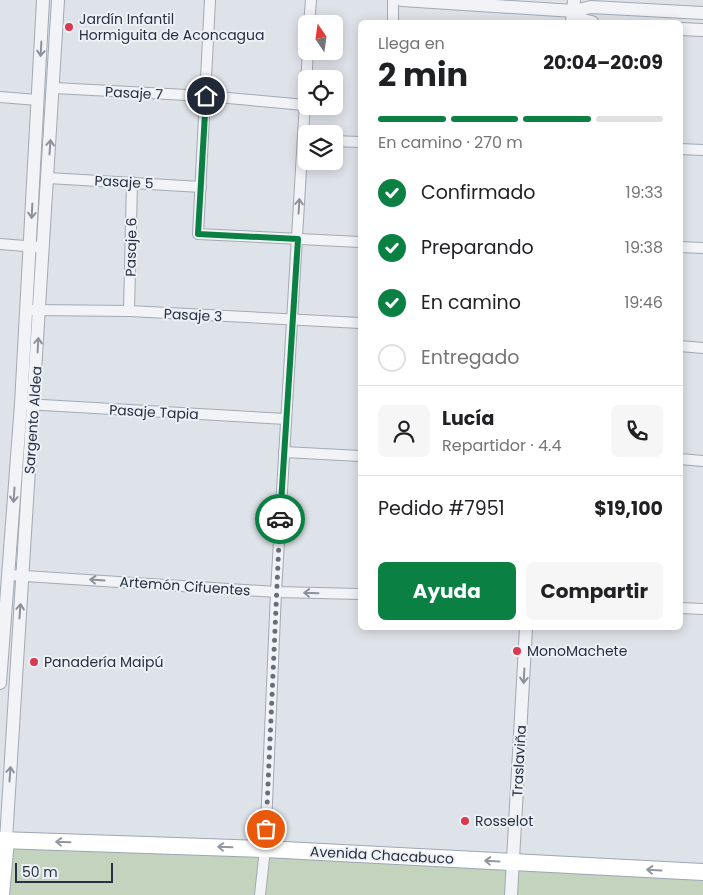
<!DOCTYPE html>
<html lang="es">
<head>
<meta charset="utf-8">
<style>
  :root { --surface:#fff; --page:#f6f6f6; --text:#202124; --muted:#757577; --line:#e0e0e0; --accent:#0b8043 }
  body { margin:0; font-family:Poppins,sans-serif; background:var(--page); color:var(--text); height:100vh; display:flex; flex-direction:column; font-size:19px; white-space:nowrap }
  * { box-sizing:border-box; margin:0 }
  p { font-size:16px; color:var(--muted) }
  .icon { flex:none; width:28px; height:28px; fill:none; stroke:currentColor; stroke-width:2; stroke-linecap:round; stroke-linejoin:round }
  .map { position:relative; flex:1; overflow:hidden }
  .drawer { position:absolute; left:358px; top:20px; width:325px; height:610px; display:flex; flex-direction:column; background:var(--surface); border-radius:8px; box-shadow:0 2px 12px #0003 }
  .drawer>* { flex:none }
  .needle { width:32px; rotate:347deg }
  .tools { position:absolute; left:298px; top:15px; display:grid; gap:10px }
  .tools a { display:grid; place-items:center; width:45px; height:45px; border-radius:8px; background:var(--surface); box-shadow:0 2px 12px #0003; font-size:25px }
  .scale { position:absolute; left:15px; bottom:12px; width:98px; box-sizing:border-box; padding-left:5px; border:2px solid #263041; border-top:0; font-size:14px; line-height:18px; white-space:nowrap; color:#263041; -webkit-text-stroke:4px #edf1f6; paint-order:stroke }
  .pin { position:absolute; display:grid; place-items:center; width:42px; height:42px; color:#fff; margin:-21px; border:2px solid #fff; border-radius:50%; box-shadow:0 1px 5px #0007 }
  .courier { position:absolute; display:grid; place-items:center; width:50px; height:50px; margin:-25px; border:4px solid #0b8043; border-radius:50%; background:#fff; color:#222; box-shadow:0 1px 6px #0007 }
  .headline em { font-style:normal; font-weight:700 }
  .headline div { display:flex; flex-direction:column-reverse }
  .headline { display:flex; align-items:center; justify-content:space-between; height:85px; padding:0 20px }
  h1 { font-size:32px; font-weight:700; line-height:38px }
  .bar { display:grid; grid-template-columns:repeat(4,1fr); gap:8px 5px; align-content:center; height:60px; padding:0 20px }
  .bar i { height:6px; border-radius:4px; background:var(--line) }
  .bar .on { background:var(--accent) }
  .bar p { grid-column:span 4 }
  .line { display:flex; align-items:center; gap:12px; padding:0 20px; border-top:1px solid var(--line) }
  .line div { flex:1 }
  .round { display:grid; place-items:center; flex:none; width:52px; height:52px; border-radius:8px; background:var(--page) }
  ol { padding:0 20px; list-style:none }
  li { display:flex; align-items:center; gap:15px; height:55px }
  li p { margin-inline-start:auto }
  li .icon { padding:5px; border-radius:50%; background:var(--accent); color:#fff; stroke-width:4 }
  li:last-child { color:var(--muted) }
  li i { width:28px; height:28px; border:2px solid var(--line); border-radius:50% }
  .action { display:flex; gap:10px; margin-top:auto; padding:10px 20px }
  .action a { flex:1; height:58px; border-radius:8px; background:var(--accent); color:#fff; font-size:20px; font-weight:700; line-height:58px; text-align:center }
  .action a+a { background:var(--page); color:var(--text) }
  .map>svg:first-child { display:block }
  .green { fill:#c4d3be }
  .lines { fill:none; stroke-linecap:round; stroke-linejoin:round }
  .minor-casing { stroke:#a3a9b3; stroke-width:12 }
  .tertiary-casing { stroke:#a3a9b3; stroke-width:14 }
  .primary-casing { stroke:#9ca6b5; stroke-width:18 }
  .minor { stroke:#f1f3f7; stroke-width:10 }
  .tertiary { stroke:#f1f3f7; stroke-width:12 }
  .primary { stroke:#fff; stroke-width:16 }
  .oneway { stroke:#8c929c }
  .oneway2 { stroke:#9298a0 }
  .done { stroke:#666e7c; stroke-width:5; stroke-dasharray:0 9 }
  .route { stroke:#0b8043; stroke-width:6 }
  .poi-dot { fill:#d83850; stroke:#edf1f6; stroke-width:2 }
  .labels { text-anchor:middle; stroke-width:4; stroke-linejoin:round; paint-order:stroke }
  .poi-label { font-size:14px; fill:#263041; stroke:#edf1f6; text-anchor:start }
  .street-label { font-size:14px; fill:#263041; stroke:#edf1f6 }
</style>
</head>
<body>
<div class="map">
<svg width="703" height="895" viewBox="0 0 703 895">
  <rect width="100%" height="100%" fill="#dee2e9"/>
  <path class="green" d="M13,846L513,866L703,881V895H10Z"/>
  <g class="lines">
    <g class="minor-casing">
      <g id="minor">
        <path d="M210,0L198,234L360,242"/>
        <path d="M393,22V0"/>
        <path d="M309,24L311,0"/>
        <path d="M54,88L206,96L305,105"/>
        <path d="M0,97L38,100"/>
        <path d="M334,141L360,142"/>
        <path d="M680,149L703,150"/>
        <path d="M48,178L201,187"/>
        <path d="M0,244L37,247"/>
        <path d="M680,247L703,248"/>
        <path d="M33,310L129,311L360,323"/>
        <path d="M129,311L132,182"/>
        <path d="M680,346L703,348"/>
        <path d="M25,404L286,419"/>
        <path d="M284,452L360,456"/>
        <path d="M680,459L703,461"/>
        <path d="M9,575L276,592L360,594"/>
        <path d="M680,608L703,609"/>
        <path d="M260,895L265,849L276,592L308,51"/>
      </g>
    </g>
    <g class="tertiary-casing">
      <g id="tertiary">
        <path d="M402,0L574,11L591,7L703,13"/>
        <path d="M574,11L583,20L592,22"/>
        <path d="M572,22L574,0"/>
        <path d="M680,29L703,30"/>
        <path d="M0,683L21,404L43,0"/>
        <path d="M6,840L58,0"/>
        <path d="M511,895L526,628"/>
      </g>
    </g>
    <g class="primary-casing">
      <g id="primary">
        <path d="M0,840L265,849L703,872"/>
        <path d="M1,895L6,840"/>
      </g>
    </g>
    <use href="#minor" class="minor"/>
    <use href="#tertiary" class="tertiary"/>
    <use href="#primary" class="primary"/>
  </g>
  <defs><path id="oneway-shaft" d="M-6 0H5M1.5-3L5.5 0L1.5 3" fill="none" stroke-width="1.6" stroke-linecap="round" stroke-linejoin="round" transform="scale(1.25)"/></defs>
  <g class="oneway">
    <use href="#oneway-shaft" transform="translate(41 49) rotate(93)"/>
    <use href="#oneway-shaft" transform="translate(50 147) rotate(-86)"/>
    <use href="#oneway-shaft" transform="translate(299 206) rotate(-87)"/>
    <use href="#oneway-shaft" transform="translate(32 211) rotate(93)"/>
    <use href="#oneway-shaft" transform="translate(38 345) rotate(-87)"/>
    <use href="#oneway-shaft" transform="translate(14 495) rotate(94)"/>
    <use href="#oneway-shaft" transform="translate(97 580) rotate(-176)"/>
    <use href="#oneway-shaft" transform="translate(311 593) rotate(-178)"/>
    <use href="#oneway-shaft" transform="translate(20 611) rotate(-86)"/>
    <use href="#oneway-shaft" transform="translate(524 676) rotate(93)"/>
    <use href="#oneway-shaft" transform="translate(10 774) rotate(-86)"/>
  </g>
  <g class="oneway2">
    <use href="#oneway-shaft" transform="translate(63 842) rotate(-178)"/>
    <use href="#oneway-shaft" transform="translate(225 847) rotate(-178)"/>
    <use href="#oneway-shaft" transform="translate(492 861) rotate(-177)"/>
    <use href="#oneway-shaft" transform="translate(654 870) rotate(-177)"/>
  </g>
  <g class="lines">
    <path class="done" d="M266,829L280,519"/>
    <path class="route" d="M206,96L198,234L298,239L280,519"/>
  </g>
  <g class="poi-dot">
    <circle cx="69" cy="27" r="5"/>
    <circle cx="517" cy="651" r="5"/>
    <circle cx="34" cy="662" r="5"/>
    <circle cx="465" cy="821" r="5"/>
  </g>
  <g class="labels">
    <g class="poi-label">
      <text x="79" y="24">Jardín Infantil<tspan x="79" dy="16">Hormiguita de Aconcagua</tspan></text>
      <text x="527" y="656">MonoMachete</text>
      <text x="44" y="667">Panadería Maipú</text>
      <text x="475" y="826">Rosselot</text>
    </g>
    <g class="street-label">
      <text transform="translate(134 93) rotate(3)" y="5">Pasaje 7</text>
      <text transform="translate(124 182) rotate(3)" y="5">Pasaje 5</text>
      <text transform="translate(131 247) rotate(-89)" y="5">Pasaje 6</text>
      <text transform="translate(193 315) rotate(3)" y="5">Pasaje 3</text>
      <text transform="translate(154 412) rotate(3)" y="5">Pasaje Tapia</text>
      <text transform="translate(33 420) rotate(-86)" y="5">Sargento Aldea</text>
      <text transform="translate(185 586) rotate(4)" y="5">Artemón Cifuentes</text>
      <text transform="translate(519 761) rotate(-87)" y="5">Traslaviña</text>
      <text transform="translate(382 855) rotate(3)" y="5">Avenida Chacabuco</text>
    </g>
  </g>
</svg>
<div class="tools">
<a><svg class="needle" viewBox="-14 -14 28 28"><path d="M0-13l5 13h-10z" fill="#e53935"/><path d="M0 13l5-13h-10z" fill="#757577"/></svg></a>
<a><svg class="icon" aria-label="locate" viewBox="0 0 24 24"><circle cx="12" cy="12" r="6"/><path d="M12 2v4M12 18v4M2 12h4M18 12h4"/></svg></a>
<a><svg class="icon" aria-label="layers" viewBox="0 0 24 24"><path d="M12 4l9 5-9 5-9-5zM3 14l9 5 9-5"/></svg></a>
</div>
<div class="scale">50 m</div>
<div class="pin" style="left:266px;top:829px;background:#ea580c"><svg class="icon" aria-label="bag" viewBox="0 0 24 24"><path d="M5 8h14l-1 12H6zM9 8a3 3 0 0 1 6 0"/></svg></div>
<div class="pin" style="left:206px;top:96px;background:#1f2937"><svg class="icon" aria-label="home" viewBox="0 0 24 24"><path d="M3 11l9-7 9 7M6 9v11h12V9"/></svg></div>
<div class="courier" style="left:280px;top:519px"><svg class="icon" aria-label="car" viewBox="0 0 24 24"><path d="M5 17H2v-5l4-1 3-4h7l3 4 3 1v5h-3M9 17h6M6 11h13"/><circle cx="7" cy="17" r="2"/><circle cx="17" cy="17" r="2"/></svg></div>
<section class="drawer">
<div class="headline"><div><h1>2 min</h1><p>Llega en</p></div><em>20:04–20:09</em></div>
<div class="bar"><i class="on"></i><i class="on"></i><i class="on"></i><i></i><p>En camino · 270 m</p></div>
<ol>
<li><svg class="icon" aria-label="check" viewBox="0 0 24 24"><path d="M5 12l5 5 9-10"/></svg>Confirmado<p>19:33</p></li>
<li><svg class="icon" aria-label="check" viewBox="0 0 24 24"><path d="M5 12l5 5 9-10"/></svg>Preparando<p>19:38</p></li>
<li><svg class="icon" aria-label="check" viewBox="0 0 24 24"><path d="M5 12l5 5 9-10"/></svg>En camino<p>19:46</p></li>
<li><i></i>Entregado</li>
</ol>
<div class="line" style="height:90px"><a class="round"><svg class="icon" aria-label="person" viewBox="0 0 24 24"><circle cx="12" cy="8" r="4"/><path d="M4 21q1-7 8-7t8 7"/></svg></a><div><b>Lucía</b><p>Repartidor · 4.4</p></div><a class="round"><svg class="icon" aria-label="phone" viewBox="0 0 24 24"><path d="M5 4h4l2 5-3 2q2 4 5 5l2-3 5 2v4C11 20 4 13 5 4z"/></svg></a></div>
<div class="line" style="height:65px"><div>Pedido #7951</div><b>$19,100</b></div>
<div class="action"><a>Ayuda</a><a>Compartir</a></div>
</section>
</div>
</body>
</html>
